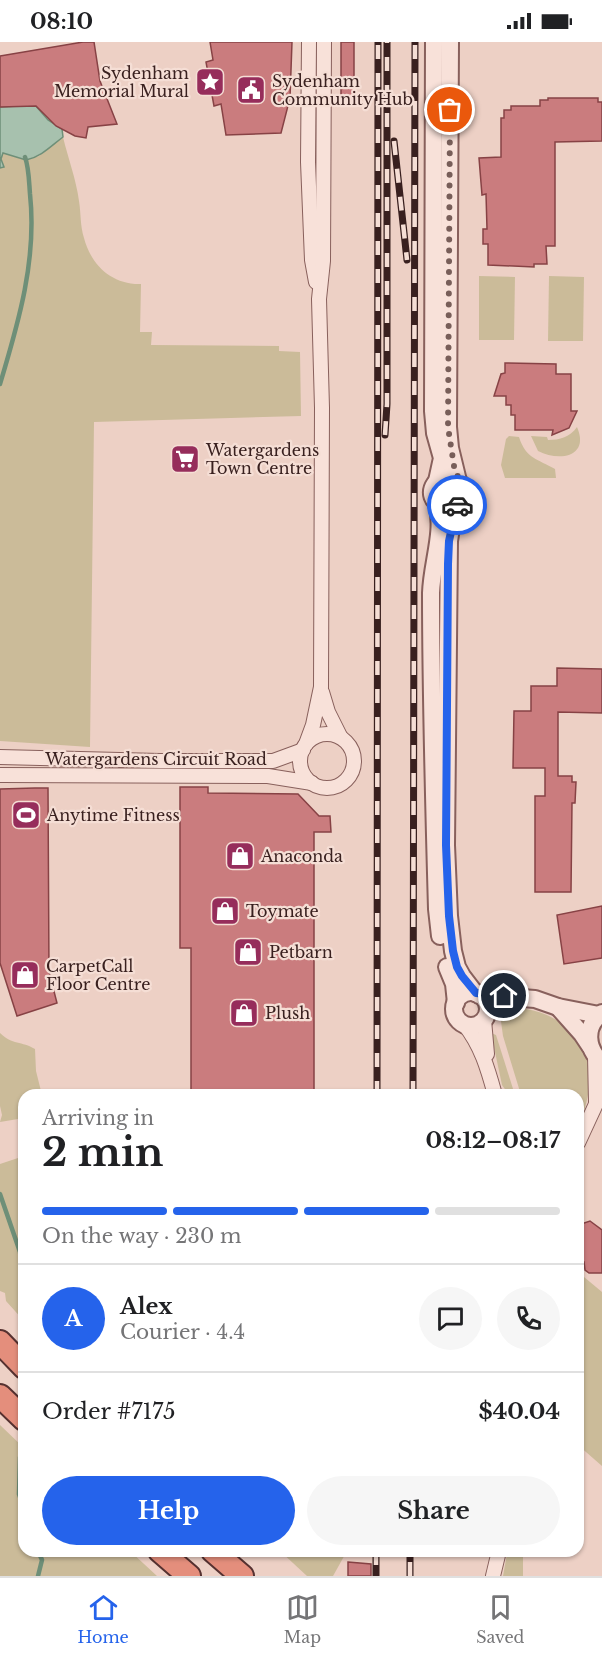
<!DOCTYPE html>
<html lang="en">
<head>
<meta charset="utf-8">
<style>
  :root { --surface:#fff; --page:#f6f6f6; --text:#202124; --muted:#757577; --line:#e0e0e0; --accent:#2563eb }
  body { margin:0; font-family:"Libre Baskerville",serif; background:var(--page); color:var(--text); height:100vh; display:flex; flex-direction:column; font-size:22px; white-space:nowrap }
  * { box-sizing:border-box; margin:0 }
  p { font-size:20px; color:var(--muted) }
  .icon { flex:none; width:33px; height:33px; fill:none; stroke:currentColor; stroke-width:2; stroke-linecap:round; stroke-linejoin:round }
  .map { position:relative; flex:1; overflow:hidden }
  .panel { position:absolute; left:18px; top:1047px; width:566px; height:468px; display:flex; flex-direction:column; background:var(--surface); border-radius:18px; box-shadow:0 2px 4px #0004 }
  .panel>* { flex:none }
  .pin { position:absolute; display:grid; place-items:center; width:51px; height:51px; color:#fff; margin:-26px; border:3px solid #fff; border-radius:50%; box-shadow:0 2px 6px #0007 }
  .courier { position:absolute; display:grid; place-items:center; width:60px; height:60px; margin:-30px; border:4px solid #2563eb; border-radius:50%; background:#fff; color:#222; box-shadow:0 2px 8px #0007 }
  .headline em { font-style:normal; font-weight:700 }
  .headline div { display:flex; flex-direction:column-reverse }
  .headline { display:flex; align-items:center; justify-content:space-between; height:102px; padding:0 24px }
  h1 { font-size:39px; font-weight:700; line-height:45px }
  .bar { display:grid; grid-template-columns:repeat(4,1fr); gap:9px 6px; align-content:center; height:72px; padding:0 24px }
  .bar i { height:8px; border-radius:4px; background:var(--line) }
  .bar .selected { background:var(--accent) }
  .bar p { grid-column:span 4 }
  .line { display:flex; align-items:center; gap:15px; padding:0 24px; border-top:2px solid var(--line) }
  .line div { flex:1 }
  .round { display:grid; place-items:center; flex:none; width:63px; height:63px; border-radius:32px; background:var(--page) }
  .primary-button { display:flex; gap:12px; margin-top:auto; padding:12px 24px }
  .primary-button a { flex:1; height:69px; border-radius:36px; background:var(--accent); color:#fff; font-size:24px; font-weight:700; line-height:69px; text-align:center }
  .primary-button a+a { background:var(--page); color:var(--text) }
  .status { display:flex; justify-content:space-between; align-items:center; height:42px; padding:0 30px; background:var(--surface); direction:ltr }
  .status svg { height:16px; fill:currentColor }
  .tab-bar { display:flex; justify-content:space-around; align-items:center; height:84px; border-top:2px solid var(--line); background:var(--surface); font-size:16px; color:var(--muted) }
  .tab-bar a { display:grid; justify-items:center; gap:3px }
  .tab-bar .selected { color:var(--accent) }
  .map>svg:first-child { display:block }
  .green { fill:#cbbb99 }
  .water { fill:#a7c1ae; stroke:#6e8f78; stroke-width:1.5 }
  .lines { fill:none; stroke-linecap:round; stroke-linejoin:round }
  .stream { stroke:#6e8f78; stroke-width:4.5 }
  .building { fill:#ca7c7e; stroke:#874245; stroke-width:1.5 }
  .minor-casing { stroke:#88605c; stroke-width:16 }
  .tertiary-casing { stroke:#88605c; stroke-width:20 }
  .trunk-casing { stroke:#563130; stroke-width:26 }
  .minor { stroke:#f8e1d9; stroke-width:14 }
  .tertiary { stroke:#f8e1d9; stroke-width:16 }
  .trunk { stroke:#e48e7c; stroke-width:22 }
  .rail-casing { stroke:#39201f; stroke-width:7 }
  .rail { stroke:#f5ded5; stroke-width:4.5; stroke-dasharray:14; stroke-linecap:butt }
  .done { stroke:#785e59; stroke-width:6; stroke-dasharray:0 10.8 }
  .route { stroke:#2563eb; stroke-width:8 }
  .labels { text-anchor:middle; stroke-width:4.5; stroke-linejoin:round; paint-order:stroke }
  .poi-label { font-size:16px; fill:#39201f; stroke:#f5ded5; text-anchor:start }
  .street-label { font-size:16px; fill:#39201f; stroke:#f5ded5 }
</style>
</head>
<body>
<div class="status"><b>08:10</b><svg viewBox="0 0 49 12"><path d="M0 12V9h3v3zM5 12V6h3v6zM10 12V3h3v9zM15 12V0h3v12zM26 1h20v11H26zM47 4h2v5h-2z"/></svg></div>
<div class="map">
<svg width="602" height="1534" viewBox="0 0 602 1534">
  <rect width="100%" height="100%" fill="#edd0c5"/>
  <g class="green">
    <path d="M63,95C68,116 76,137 79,159C81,171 80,184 84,196C91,223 112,243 141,242L140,290H152L151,303L279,304V309L300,310L301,374L94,380L90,705L0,699V126H2L3,121L1,117L3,111L26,118L39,114Z"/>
    <path d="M479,234L515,235L514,298H479Z"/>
    <path d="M549,234L584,235L583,299H548Z"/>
    <path d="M577,385C590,415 559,420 538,409L531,394L547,395L548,398C560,398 570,395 577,385Z"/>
    <path d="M509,394L519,395C526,417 538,417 555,427L556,436H505L501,423L506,397Z"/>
    <path d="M526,967C544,970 559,977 571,990C597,1020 592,1051 578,1085V1053H521L503,994L500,972L511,968Z"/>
    <path d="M0,991C12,1003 22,999 35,1007L36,1029L42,1053H24V1076L0,1080L2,1073L0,1064Z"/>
    <path d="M491,991L496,993L515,1053H509L502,1043Z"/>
    <path d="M24,1114V1279L6,1259L5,1251L0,1249V1122Z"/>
    <path d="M578,1230L602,1250V1424L578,1403Z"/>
    <path d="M0,1383L24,1406V1509H130L157,1534H0Z"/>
    <path d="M280,1509H347L333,1534H307Z"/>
    <path d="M507,1512H523V1534H503Z"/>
  </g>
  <path class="water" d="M35,63L48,78L62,87L63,95C51,104 41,115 26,118L3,111L1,117L4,125L0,126V65Z"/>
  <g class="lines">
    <g class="stream">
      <path d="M0,342C19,279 37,217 30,152C29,140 29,126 25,115"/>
      <path d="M0,1152L20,1210L24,1244"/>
      <path d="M20,1415L19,1452L24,1467"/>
      <path d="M38,1534L42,1518L38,1509"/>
    </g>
  </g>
  <g class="building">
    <path d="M83,0H94L100,39L117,82L88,85L86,96L75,94L56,84L36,64L0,65V14Z"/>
    <path d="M210,0H292L290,56L281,91L226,93L221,62L214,64L206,20L213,18Z"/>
    <path d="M341,0H354V64L341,63Z"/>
    <path d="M548,56H598V60H602V99L555,100V204H546L547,222H534V225L488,223V202H483V187H487L486,152L482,153L479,116L501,115V76H504V68H511V64H540V58H548Z"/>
    <path d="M505,321L556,322V332H571V369H577L569,386L552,393L553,388H515V373H511V363H506V354H494L501,332L505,331Z"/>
    <path d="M557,626L602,627V671L558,670V734H572V740H576L575,761H572L571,850H535V754H545V726H513L514,669H531V644H557Z"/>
    <path d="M180,745H208V751L298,752L319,774H330L331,790H314V1053H191V906H180Z"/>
    <path d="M35,746H48L49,930L57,961L17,974L0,921V747Z"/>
    <path d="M602,864V916L564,922L557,873Z"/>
    <path d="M590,1179L602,1188V1231H589L585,1228L584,1220L578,1215V1183Z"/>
    <path d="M348,1520L371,1522V1534H348Z"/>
  </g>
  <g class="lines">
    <g class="minor-casing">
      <g id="minor">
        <path d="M309,0L308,120L312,218L316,240"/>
        <path d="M322,650L328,670L340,694"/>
        <circle cx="327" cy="719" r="27"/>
        <path d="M306,702L313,683L321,645L322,366L319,257L323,219L324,0"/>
        <path d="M0,715L160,719H273L303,708"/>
        <path d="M0,733L268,734L312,741"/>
        <path d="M484,978L487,1012"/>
        <path d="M464,982C481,1003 488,1027 495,1053"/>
        <path d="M595,1014L596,1060"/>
        <path d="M578,1101L602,1049"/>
        <path d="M493,1534L499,1509"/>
      </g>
    </g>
    <g class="tertiary-casing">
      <g id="tertiary">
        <path d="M434,0L433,369L435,391L442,416L437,439"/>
        <path d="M450,0L448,385L450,406L458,439"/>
        <path d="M437,461C445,490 432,520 431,551C431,656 434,761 437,867L440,894"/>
        <path d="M458,461L445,465C416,456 442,421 459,440C462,443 463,449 462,453C461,460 461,455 457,462C452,473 451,487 449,499L446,803L449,874L453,909L457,925L462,934L475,951"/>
        <path d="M447,925L454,942L456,961"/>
        <circle cx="471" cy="967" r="17"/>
        <path d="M479,953L535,957L558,965L599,973"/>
        <path d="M558,965L582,992L590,1004"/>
        <path d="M602,971C584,984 586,1007 602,1020"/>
      </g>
    </g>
    <g class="trunk-casing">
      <g id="trunk">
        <path d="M0,1300L24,1325"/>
        <path d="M0,1354L24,1377"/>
        <path d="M160,1509L189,1534"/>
        <path d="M213,1509L242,1534"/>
      </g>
    </g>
    <use href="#minor" class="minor"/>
    <use href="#tertiary" class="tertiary"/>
    <use href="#trunk" class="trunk"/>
    <g class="rail-casing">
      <g id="rail">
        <path d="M394,99L407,218"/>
        <path d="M385,393L387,362V0"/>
        <path d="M377,1053L378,0"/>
        <path d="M413,1053L415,0"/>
        <path d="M376,1509V1534"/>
        <path d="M410,1534V1509"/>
      </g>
    </g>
    <use href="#rail" class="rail"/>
  </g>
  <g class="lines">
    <path class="done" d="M450,68L448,385L454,424L463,449L461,457L457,463"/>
    <path class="route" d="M457,463L449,499L448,522L446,803L449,874L453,909L457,925L462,934L476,951L504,954"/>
  </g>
  <defs>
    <g id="sight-square" transform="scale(1.5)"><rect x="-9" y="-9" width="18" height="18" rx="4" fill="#962d5b" stroke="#f5ded5"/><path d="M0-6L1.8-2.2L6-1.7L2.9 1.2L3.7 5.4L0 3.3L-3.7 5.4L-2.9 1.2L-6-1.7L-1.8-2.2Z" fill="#fff"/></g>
    <g id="civic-square" transform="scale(1.5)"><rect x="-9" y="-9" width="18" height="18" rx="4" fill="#962d5b" stroke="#f5ded5"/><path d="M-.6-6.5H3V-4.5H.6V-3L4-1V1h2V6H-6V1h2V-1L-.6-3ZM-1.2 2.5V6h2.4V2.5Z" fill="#fff"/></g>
    <g id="supermarket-square" transform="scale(1.5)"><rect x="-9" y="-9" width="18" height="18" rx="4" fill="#962d5b" stroke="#f5ded5"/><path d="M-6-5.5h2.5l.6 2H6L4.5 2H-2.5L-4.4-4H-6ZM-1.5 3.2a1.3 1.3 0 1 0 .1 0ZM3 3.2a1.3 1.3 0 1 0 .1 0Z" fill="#fff"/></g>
    <g id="stadium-square" transform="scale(1.5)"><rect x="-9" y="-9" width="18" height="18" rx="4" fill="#962d5b" stroke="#f5ded5"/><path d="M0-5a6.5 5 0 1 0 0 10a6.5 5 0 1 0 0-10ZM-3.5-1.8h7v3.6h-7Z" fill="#fff"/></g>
    <g id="shop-square" transform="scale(1.5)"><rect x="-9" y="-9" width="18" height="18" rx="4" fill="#962d5b" stroke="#f5ded5"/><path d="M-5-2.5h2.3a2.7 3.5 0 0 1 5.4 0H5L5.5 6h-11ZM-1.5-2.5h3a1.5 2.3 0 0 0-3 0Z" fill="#fff"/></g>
  </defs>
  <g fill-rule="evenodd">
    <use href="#sight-square" x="210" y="40"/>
    <use href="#civic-square" x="251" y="48"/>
    <use href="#supermarket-square" x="185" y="417"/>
    <use href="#stadium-square" x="26" y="773"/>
    <use href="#shop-square" x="240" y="814"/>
    <use href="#shop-square" x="225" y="869"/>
    <use href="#shop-square" x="248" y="910"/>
    <use href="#shop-square" x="25" y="933"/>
    <use href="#shop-square" x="244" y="971"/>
  </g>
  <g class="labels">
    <g class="poi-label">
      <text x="189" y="37" text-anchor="end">Sydenham<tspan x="189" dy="18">Memorial Mural</tspan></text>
      <text x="272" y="45">Sydenham<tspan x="272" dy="18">Community Hub</tspan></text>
      <text x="206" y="414">Watergardens<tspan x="206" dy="18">Town Centre</tspan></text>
      <text x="47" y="779">Anytime Fitness</text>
      <text x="261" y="820">Anaconda</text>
      <text x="246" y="875">Toymate</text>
      <text x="269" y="916">Petbarn</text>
      <text x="46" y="930">CarpetCall<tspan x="46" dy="18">Floor Centre</tspan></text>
      <text x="265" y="977">Plush</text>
    </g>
    <g class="street-label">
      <text x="156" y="723">Watergardens Circuit Road</text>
    </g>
  </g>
</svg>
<div class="pin" style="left:450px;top:68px;background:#ea580c"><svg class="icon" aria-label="bag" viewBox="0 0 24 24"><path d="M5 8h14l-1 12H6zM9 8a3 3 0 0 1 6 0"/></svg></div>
<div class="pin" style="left:504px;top:954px;background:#1f2937"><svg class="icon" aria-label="home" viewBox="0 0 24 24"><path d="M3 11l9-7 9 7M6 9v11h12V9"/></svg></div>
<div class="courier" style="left:457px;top:463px"><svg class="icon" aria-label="car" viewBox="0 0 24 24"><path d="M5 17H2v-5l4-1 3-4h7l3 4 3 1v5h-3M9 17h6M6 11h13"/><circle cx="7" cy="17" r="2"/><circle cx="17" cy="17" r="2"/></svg></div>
<section class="panel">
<div class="headline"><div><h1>2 min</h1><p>Arriving in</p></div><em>08:12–08:17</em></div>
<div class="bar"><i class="selected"></i><i class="selected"></i><i class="selected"></i><i></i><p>On the way · 230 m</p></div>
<div class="line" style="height:108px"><b class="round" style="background:var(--accent);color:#fff">A</b><div><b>Alex</b><p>Courier · 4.4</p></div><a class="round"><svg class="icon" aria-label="chat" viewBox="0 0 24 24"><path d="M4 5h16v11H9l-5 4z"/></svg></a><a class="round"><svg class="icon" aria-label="phone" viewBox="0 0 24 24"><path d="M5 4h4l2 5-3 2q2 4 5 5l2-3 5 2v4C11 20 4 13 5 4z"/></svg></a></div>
<div class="line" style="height:78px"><div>Order #7175</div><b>$40.04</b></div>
<div class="primary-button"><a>Help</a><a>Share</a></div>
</section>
</div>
<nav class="tab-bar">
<a class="selected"><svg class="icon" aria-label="home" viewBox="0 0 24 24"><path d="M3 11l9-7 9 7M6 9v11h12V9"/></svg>Home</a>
<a><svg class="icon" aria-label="map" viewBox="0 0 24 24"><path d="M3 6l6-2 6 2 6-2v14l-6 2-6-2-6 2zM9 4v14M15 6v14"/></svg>Map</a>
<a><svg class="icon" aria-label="saved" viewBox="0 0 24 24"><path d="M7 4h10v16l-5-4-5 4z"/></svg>Saved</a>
</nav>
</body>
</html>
